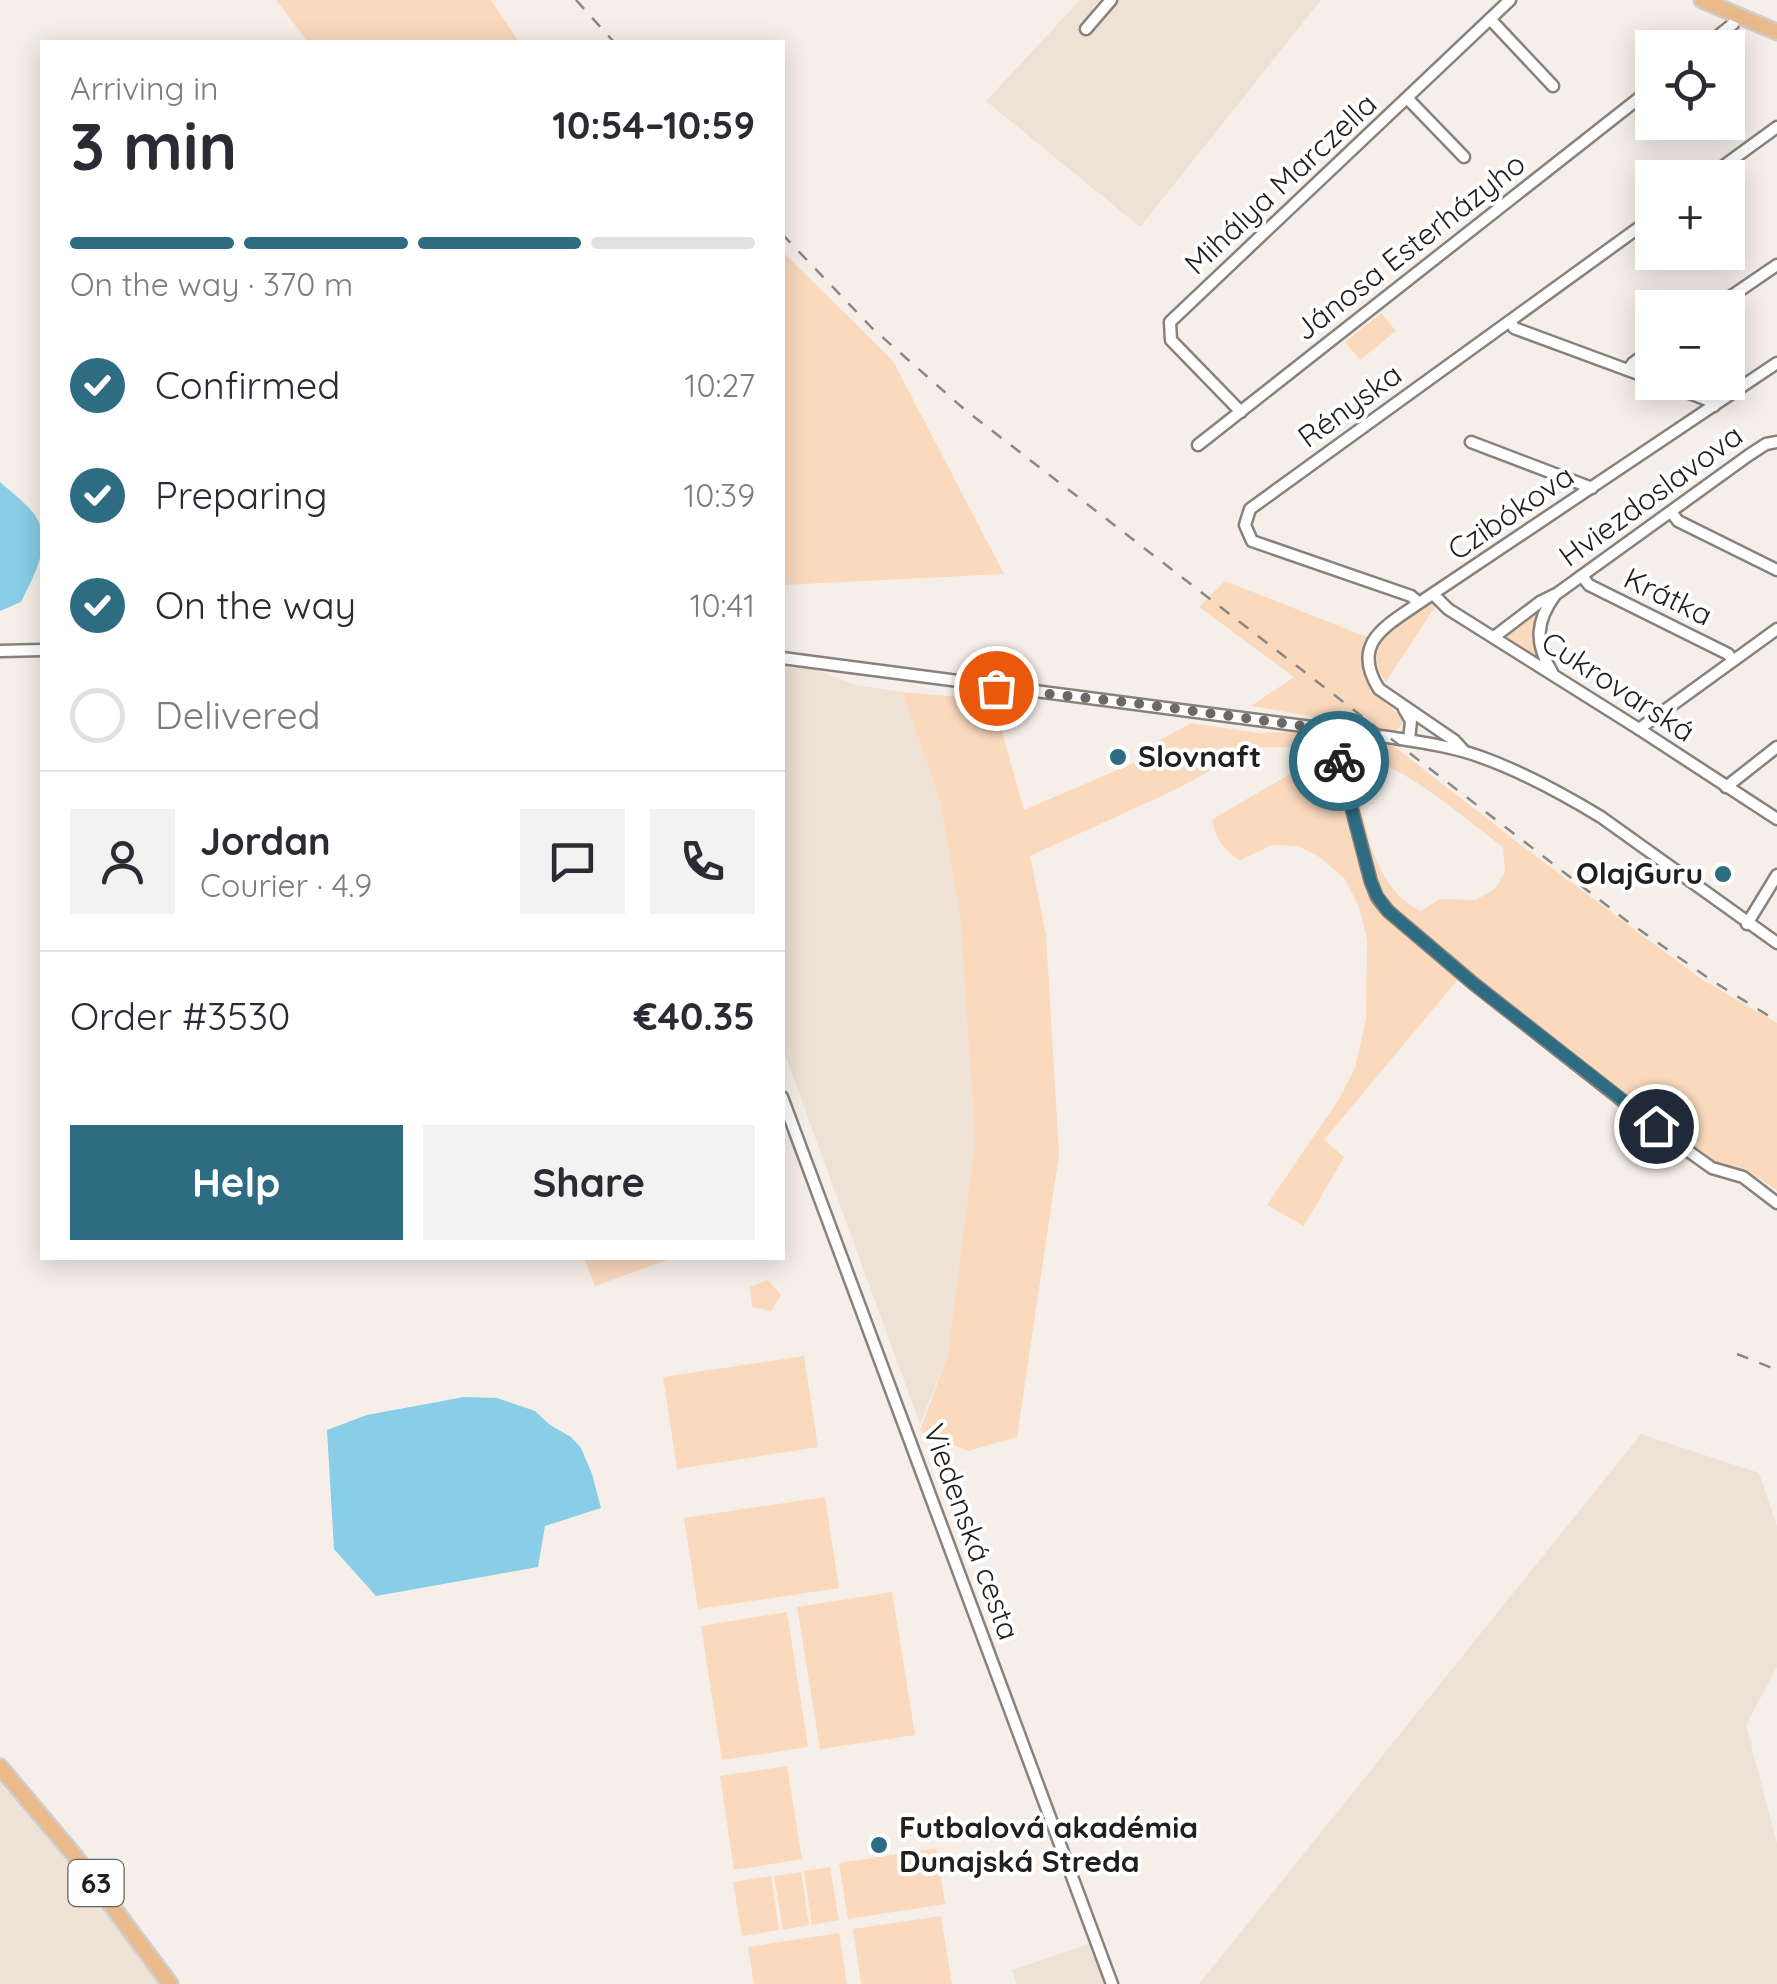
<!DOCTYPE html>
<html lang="en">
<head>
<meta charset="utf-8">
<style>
  :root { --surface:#fff; --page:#f2f2f3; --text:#2b2b33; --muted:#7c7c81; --line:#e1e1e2; --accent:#2d6c81 }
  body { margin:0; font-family:Quicksand,sans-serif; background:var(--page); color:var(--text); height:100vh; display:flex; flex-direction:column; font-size:38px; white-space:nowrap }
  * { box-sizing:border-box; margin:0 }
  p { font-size:32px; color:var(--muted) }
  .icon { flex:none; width:55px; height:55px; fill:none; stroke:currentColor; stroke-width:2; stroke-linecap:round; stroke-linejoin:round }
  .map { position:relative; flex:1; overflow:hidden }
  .sheet { position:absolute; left:40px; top:40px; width:745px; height:1220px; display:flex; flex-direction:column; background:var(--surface); border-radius:0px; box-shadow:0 5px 25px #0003 }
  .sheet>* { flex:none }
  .buttons { position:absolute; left:1635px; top:30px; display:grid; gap:20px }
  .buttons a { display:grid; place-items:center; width:110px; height:110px; border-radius:0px; background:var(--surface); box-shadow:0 5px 25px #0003; font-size:50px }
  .pin { position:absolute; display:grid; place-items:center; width:85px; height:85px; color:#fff; margin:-42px; border:5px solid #fff; border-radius:50%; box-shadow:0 2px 10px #0007 }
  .courier { position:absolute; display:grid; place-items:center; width:100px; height:100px; margin:-50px; border:8px solid #2d6c81; border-radius:50%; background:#fff; color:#222; box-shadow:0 2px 12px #0007 }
  .summary em { font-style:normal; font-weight:700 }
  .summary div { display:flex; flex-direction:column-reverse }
  .summary { display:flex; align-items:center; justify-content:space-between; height:170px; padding:0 30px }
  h1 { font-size:65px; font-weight:700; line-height:75px }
  .bar { display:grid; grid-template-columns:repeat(4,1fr); gap:15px 10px; align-content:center; height:120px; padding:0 30px }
  .bar i { height:12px; border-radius:8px; background:var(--line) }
  .bar .current { background:var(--accent) }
  .bar p { grid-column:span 4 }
  .line { display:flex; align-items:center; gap:25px; padding:0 30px; border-top:2px solid var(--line) }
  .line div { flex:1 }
  .round { display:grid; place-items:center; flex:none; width:105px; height:105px; border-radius:0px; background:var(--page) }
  ol { padding:0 30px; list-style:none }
  li { display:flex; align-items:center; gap:30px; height:110px }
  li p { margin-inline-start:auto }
  li .icon { padding:10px; border-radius:50%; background:var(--accent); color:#fff; stroke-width:4 }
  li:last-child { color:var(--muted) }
  li i { width:55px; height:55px; border:5px solid var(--line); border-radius:50% }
  .action { display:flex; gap:20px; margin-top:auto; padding:20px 30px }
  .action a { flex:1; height:115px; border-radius:0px; background:var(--accent); color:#fff; font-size:40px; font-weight:700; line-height:115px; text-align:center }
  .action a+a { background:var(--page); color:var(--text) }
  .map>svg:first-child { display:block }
  .built { fill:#eee1d6 }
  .green { fill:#fad9bd; fill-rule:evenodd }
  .water { fill:#89cde6 }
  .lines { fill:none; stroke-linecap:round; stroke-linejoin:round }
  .minor-casing { stroke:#88827c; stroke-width:15 }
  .major-casing { stroke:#cecece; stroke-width:19 }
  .minor { stroke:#fff; stroke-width:10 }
  .major { stroke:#eaba8b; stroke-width:14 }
  .rail { stroke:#8b8783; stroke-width:2.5; stroke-dasharray:12 12; stroke-linecap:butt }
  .done { stroke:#6c6865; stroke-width:10; stroke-dasharray:0 18 }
  .route { stroke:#2d6c81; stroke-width:12 }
  .poi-dot { fill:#2d6c81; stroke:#fff; stroke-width:4 }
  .labels { text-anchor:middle; stroke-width:8; stroke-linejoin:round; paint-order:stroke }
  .shield { fill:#fff; stroke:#646362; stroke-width:2.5 }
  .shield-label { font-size:28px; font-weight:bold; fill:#22201e }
  .street-label { font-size:30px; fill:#22201e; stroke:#fff }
  .poi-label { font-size:30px; font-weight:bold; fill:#22201e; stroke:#fff; text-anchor:start }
</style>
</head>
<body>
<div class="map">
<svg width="1777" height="1984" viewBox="0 0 1777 1984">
  <rect width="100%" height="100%" fill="#f6efe9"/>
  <g class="built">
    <path d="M1080,0H1321L1140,227L986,101Z"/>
    <path d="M783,667L816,670L856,685L902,692L940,800L960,916L975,1140L948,1354L920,1424L783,1049Z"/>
    <path d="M1641,1434L1759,1473L1777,1526V1667L1746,1725L1777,1844V1984H1199Z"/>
    <path d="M0,1783L70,1865L160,1984H0Z"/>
    <path d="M1095,1942L1109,1984H1017L1012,1970Z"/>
  </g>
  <g class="green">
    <path d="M276,0H491L519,42H308Z"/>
    <path d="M783,252L893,361L1004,574L783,585Z"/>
    <path d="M1381,313L1396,331L1360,360L1345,342Z"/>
    <path d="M1225,581L1369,638C1361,658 1364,680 1378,696C1387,706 1396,709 1403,721L1400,727L1396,731L1251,706L1294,677L1199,607Z"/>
    <path d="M1432,603L1436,605L1386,682C1357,645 1402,618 1432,603Z"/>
    <path d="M1541,607L1537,620L1546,668L1505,641L1509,629Z"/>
    <path d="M902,692L993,700L1024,810L1162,751L1158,741L1191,723L1259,733L1288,732L1316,735L1329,742L1366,881C1384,924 1425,948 1460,977L1324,1140L1344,1157L1304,1226L1267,1205L1339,1099L1355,1068L1366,1019L1367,940L1359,907L1345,879L1321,858L1298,846L1272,845L1240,860C1226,854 1212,834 1213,819L1309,763L1317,756L1316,751L1303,747H1253L1177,789L1030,856L1046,935L1059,1154L1017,1437L968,1451L920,1431L948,1354L975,1140L960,916L940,800Z"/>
    <path d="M1353,739L1391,744L1521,845L1701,979L1777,1023V1191L1761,1179L1695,1155L1403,920L1386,901L1375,880L1341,752L1344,744ZM1360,759C1398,759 1470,823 1503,847L1505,871L1496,888L1476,900L1440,899L1421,911C1370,887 1365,818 1353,769Z"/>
    <path d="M584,1258H673L595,1286Z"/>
    <path d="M768,1280L781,1295L771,1311L752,1307L750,1287Z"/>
    <path d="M804,1356L818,1447L677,1469L663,1377Z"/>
    <path d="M825,1497L839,1588L698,1609L684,1518Z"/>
    <path d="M892,1592L915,1735L820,1749L797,1607Z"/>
    <path d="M787,1612L808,1747L722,1760L701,1626Z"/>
    <path d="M787,1766L802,1859L734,1870L720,1776Z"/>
    <path d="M936,1848L945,1904L848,1919L839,1863Z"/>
    <path d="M830,1867L839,1920L812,1925L804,1871Z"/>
    <path d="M801,1872L809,1925L783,1930L774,1876Z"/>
    <path d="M771,1876L779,1930L742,1936L733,1882Z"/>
    <path d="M941,1916L952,1984H861L853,1929Z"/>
    <path d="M839,1933L847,1984H754L748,1947Z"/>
  </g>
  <g class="water">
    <path d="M0,482C10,491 22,500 31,510C56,539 35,573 21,602L0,611Z"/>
    <path d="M464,1397L497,1398L535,1411L550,1425L571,1437L581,1448L592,1474L601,1508L545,1526L538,1567L376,1596L334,1549L327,1430L367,1415Z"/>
  </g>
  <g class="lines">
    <g class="minor-casing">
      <g id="minor">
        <path d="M1490,19L1553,86"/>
        <path d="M1086,29L1111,0"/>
        <path d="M1703,48L1733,24L1736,16"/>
        <path d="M1408,99L1464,157"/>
        <path d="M1707,178L1777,127"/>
        <path d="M1714,308L1777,265"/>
        <path d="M1511,322L1514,328L1652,379"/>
        <path d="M1628,370L1633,363L1652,349"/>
        <path d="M1661,382L1710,401L1714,406"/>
        <path d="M1241,412L1171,340L1170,322L1510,0"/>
        <path d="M1471,442L1592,488"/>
        <path d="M1198,445L1652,88"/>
        <path d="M1671,512L1678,521L1777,570"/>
        <path d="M1582,576L1589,585L1728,654L1733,660"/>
        <path d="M1434,595L1448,609L1639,729L1777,819"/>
        <path d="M1419,603L1411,596L1252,541L1245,525L1250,509L1652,218"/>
        <path d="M1494,637L1540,602L1554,595"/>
        <path d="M0,651L42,650"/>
        <path d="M782,658L1388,737C1419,742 1451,746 1481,757C1523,772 1563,794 1601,817L1777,943"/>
        <path d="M1552,672C1534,643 1536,621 1555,595L1749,455L1766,444L1777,442"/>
        <path d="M1404,709L1411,721L1409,740"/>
        <path d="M1639,729L1777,629"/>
        <path d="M1333,730L1335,745L1371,882L1377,897L1388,911L1474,984L1674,1141L1712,1168L1743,1177L1777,1203"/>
        <path d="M1464,751L1455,741L1379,689C1350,643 1386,626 1419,603L1777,363"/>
        <path d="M1726,787L1777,747"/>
        <path d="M1747,924L1777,875"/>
        <path d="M782,1097L1112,1984"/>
      </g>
    </g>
    <g class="major-casing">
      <g id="major">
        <path d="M1702,0L1777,32"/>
        <path d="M0,1767L74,1855L170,1984"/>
      </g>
    </g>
    <use href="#minor" class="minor"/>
    <use href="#major" class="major"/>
    <g class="rail">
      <path d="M576,0L614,42"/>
      <path d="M782,234L872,328L964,409L1627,921L1711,980L1777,1021"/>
      <path d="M1737,1354L1777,1370"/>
    </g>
  </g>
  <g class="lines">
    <path class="done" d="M996,688L1141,704L1333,730L1339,761"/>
    <path class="route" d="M1339,761L1371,882L1377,896L1388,911L1474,984L1656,1126"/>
  </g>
  <g class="poi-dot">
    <circle cx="1118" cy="757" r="10"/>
    <circle cx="1723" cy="874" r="10"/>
    <circle cx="879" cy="1845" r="10"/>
  </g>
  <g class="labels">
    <rect class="shield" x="68.5" y="1860" width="55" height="46" rx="8"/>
    <g class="shield-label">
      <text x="96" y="1893">63</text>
    </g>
    <g class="street-label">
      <text transform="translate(1281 184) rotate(-43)" y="10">Mihálya Marczella</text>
      <text transform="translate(1410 247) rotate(-38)" y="10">Jánosa Esterházyho</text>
      <text transform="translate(1350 406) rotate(-36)" y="10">Rényska</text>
      <text transform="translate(1651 496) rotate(-36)" y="10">Hviezdoslavova</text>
      <text transform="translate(1511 513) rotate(-34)" y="10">Czibókova</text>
      <text transform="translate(1668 597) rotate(26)" y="10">Krátka</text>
      <text transform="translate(1618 687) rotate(33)" y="10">Cukrovarská</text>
      <text transform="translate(971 1532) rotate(70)" y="10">Viedenská cesta</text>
    </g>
    <g class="poi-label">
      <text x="1138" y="767">Slovnaft</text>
      <text x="1703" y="884" text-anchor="end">OlajGuru</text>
      <text x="899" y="1838">Futbalová akadémia<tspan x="899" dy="34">Dunajská Streda</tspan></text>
    </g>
  </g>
</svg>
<div class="buttons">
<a><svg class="icon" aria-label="locate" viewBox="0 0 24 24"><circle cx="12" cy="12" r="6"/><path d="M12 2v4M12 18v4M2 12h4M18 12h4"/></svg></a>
<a>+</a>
<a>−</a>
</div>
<div class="pin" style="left:996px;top:688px;background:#ea580c"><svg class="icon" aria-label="bag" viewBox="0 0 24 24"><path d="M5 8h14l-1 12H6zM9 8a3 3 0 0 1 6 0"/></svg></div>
<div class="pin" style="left:1656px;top:1126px;background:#1f2937"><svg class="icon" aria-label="home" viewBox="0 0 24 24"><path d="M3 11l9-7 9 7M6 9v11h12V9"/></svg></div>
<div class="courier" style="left:1339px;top:761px"><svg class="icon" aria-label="bike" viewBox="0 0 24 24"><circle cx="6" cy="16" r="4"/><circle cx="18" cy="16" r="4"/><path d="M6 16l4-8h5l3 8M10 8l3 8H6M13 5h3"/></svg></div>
<section class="sheet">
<div class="summary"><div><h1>3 min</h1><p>Arriving in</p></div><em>10:54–10:59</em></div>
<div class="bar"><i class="current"></i><i class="current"></i><i class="current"></i><i></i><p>On the way · 370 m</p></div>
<ol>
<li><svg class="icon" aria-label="check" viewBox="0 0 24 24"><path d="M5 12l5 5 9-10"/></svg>Confirmed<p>10:27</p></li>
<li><svg class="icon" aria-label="check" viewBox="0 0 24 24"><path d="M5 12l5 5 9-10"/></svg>Preparing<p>10:39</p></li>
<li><svg class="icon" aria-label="check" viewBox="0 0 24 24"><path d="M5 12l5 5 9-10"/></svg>On the way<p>10:41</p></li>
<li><i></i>Delivered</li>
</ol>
<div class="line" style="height:180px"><a class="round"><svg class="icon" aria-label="person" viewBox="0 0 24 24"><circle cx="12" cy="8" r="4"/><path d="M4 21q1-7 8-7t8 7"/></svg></a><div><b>Jordan</b><p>Courier · 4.9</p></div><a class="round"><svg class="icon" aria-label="chat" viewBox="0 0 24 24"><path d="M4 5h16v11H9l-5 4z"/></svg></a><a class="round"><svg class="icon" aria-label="phone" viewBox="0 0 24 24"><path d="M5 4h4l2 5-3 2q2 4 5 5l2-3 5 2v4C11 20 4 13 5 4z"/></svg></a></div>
<div class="line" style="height:130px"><div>Order #3530</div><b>€40.35</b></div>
<div class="action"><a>Help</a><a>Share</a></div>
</section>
</div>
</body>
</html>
